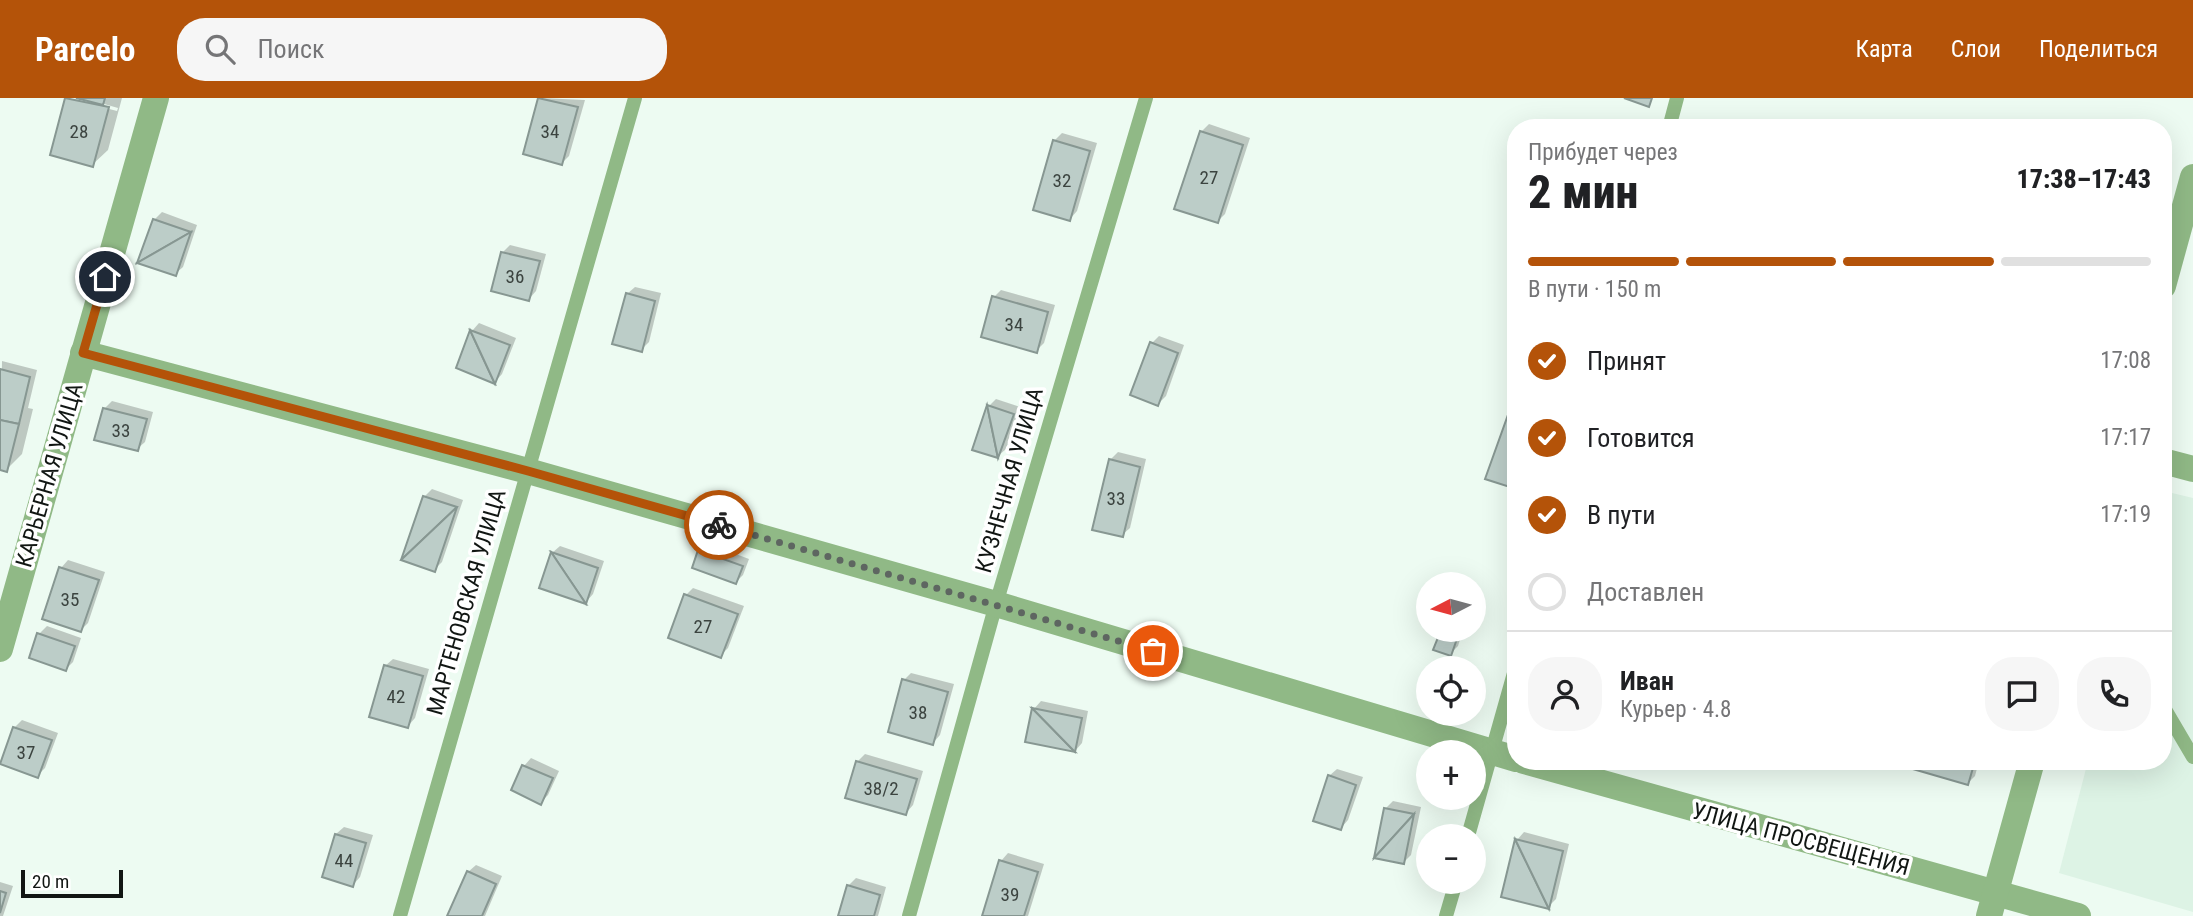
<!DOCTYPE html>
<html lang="ru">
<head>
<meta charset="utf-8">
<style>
  :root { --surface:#fff; --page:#f6f6f6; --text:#202124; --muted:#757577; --line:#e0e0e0; --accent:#b45309 }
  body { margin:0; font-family:"Roboto Condensed",sans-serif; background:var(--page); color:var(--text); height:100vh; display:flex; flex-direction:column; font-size:26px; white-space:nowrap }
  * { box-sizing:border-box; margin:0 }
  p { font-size:23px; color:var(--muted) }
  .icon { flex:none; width:38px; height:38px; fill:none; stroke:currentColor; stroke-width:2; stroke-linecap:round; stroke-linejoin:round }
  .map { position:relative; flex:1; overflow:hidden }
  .drawer { position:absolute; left:1507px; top:21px; width:665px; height:651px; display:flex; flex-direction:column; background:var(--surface); border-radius:28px; box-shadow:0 7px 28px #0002 }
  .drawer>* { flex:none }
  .needle { width:46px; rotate:264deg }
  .buttons { position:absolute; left:1416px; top:474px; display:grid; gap:14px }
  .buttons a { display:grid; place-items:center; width:70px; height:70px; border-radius:50%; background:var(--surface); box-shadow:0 7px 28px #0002; font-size:35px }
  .scale { position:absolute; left:21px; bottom:18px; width:102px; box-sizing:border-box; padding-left:7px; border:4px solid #111613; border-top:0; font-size:19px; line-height:24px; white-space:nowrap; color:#111613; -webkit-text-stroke:5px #fff; paint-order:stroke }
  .pin { position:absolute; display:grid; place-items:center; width:60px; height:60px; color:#fff; margin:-30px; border:4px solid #fff; border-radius:50%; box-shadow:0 2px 7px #0007 }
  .courier { position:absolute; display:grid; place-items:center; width:70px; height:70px; margin:-35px; border:5px solid #b45309; border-radius:50%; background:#fff; color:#222; box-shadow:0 2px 9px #0007 }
  .overview em { font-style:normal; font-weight:800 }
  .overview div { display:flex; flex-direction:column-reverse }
  .overview { display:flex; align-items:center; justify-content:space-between; height:119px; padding:0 21px }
  h1 { font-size:46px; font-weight:800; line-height:52px }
  .bar { display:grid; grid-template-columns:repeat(4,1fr); gap:10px 7px; align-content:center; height:84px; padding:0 21px }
  .bar i { height:9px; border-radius:5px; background:var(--line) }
  .bar .on { background:var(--accent) }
  .bar p { grid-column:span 4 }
  .line { display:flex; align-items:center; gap:18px; padding:0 21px; border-top:2px solid var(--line) }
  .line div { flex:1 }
  .round { display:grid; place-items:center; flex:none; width:74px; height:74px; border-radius:28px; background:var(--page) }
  ol { padding:0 21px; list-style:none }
  li { display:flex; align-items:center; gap:21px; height:77px }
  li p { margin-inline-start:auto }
  li .icon { padding:7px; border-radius:50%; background:var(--accent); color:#fff; stroke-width:4 }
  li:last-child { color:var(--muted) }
  li i { width:38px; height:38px; border:4px solid var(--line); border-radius:50% }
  header { display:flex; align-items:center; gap:42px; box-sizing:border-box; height:98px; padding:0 35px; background:var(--accent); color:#fff }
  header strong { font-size:33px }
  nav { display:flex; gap:38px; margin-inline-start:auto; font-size:24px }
  .search { width:490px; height:63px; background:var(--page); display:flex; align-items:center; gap:18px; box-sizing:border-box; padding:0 24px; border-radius:28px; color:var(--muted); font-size:26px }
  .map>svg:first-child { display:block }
  .built { fill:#ddf3e5 }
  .shadow { fill:#0003 }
  .building { fill:#bccdc8; stroke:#879792; stroke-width:2 }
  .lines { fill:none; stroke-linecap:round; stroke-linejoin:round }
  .lane { stroke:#90b986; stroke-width:14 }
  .street { stroke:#90b986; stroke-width:26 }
  .done { stroke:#5e6661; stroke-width:7; stroke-dasharray:0 12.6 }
  .route { stroke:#b45309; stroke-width:9 }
  .labels { text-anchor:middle; stroke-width:7; stroke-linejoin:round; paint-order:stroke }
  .number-label { font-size:19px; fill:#3c4440 }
  .street-label { font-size:23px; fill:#111613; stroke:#fff }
</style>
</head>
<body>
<header>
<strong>Parcelo</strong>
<div class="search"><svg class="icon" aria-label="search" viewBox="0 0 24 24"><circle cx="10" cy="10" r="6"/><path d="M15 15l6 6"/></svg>Поиск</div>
<nav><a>Карта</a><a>Слои</a><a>Поделиться</a></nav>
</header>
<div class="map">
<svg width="2193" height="818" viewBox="0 0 2193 818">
  <rect width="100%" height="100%" fill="#edfbf2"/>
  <path class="built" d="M2168,394L2193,400V814L2059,775L2088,663H2163V410Z"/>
  <g class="shadow">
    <path d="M67,0L117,13L118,10L83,0H122L108,52L92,67L52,56Z"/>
    <path d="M540,0L585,2L569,58L562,65L525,55Z"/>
    <path d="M1209,26L1250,40L1225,116L1218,123L1201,34Z"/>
    <path d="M1062,35L1097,45L1077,113L1070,121L1054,43Z"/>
    <path d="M162,114L197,127L183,169L175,176L154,122Z"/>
    <path d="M510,147L546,156L536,193L529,201L503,154Z"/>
    <path d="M635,189L661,195L649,244L641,252L627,196Z"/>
    <path d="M1001,192L1055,207L1044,245L1036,253L994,199Z"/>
    <path d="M479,225L516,240L502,276L495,284L472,233Z"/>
    <path d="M1159,238L1184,247L1166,298L1158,306L1152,245Z"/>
    <path d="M2,263L37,272L28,310L33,311L22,356L6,372L0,370Z"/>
    <path d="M996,301L1020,309L1006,351L998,358L989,308Z"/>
    <path d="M112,303L153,314L145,344L137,351L104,311Z"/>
    <path d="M1118,354L1146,361L1130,430L1122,437L1110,362Z"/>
    <path d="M432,391L463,402L442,464L434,472L424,399Z"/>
    <path d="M707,445L749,461L743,477L736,484L700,453Z"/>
    <path d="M560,448L604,463L593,496L586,504L552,455Z"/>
    <path d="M68,462L105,474L88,525L81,532L61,470Z"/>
    <path d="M693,490L744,508L728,550L721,557L686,497Z"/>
    <path d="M47,528L81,540L73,564L66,571L39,536Z"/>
    <path d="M1442,532H1463L1458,548L1450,556Z"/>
    <path d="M393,561L429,571L415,620L408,628L385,568Z"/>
    <path d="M911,575L954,586L940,637L933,645L904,582Z"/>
    <path d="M1041,603L1088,613L1082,645L1075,653L1034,611Z"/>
    <path d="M22,622L58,635L45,670L37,678L2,665L15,629Z"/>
    <path d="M865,656L923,673L913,707L906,715L857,664Z"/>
    <path d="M531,660L559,673L548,697L541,704L513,692L524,668Z"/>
    <path d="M1909,663H1979L1975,678L1968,685Z"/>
    <path d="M1337,671L1363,679L1348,722L1341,730L1329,678Z"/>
    <path d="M1393,703L1421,709L1411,757L1404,764L1385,711Z"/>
    <path d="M344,729L373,737L360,779L353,787L336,736Z"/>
    <path d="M1524,734L1569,746L1556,801L1548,809L1517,742Z"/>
    <path d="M1008,755L1044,766L1028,818H984L1001,763Z"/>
    <path d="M476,767L502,778L485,818H452L468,774Z"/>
    <path d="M856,780L886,789L878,818H839L848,788Z"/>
    <path d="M0,784L13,788L3,818H0Z"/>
  </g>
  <g class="building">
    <path d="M65,0L109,9L93,69L50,57Z"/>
    <path d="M76,0H105L103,7Z"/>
    <path d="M538,0L578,9L562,67L523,56Z"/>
    <path d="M1624,0H1652L1649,9Z"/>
    <path d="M1200,33L1243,47L1218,125L1174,111Z"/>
    <path d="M1053,42L1090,53L1070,123L1033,112Z"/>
    <path d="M153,121L191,134L137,165Z"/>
    <path d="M191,134L176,178L137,165Z"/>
    <path d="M501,154L540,163L529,203L491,193Z"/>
    <path d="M626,195L655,203L642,254L612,246Z"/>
    <path d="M992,198L1048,214L1037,255L981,239Z"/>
    <path d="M470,232L495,286L456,270Z"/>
    <path d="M470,232L510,247L495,286Z"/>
    <path d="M1150,244L1178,255L1158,308L1130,297Z"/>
    <path d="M0,271L30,279L19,326L0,322Z"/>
    <path d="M987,307L998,360L972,352Z"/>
    <path d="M987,307L1014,316L998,360Z"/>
    <path d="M103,310L147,321L138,353L94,342Z"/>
    <path d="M1509,314L1516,316V391L1485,381Z"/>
    <path d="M0,322L19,326L7,374L0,372Z"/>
    <path d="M1109,361L1140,369L1123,439L1092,432Z"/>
    <path d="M423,398L457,409L401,462Z"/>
    <path d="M457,409L435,474L401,462Z"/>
    <path d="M698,452L743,468L736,486L692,470Z"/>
    <path d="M551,454L598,470L586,506Z"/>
    <path d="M551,454L586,506L539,490Z"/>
    <path d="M59,469L99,482L81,534L42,521Z"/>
    <path d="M684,496L738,516L721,560L668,540Z"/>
    <path d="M1441,532H1460L1451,558L1433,552Z"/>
    <path d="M37,535L75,548L66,573L29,560Z"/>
    <path d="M384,567L423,578L408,630L369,619Z"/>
    <path d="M902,581L948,594L933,647L888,634Z"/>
    <path d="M1032,610L1075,654L1025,644Z"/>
    <path d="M1032,610L1082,620L1075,654Z"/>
    <path d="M13,629L52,642L38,680L0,666Z"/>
    <path d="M856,663L917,681L906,717L845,700Z"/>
    <path d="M1908,663H1975L1968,687L1906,669Z"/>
    <path d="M522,667L553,680L541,707L511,692Z"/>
    <path d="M1328,677L1356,687L1341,732L1313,723Z"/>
    <path d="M1384,710L1414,716L1374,760Z"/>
    <path d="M1414,716L1404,766L1374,760Z"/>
    <path d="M335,736L366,745L353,789L322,779Z"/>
    <path d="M1515,741L1549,811L1501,799Z"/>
    <path d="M1515,741L1563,753L1549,811Z"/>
    <path d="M999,762L1038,774L1024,818H982Z"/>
    <path d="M467,773L496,786L482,818H447Z"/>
    <path d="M847,787L880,797L874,818H838Z"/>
    <path d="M0,793L6,795L0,815Z"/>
  </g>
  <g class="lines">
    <g class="lane">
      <path d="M1669,30L1677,0"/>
      <path d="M2163,608L2193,659"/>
      <path d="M1468,738L1516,568"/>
      <path d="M400,818L635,0"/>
      <path d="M909,818L996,506L1146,0"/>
      <path d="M1446,818L1456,784"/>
    </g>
    <g class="street">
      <path d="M2163,188L2193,79"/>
      <path d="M83,255L528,373L996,506L1516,661"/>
      <path d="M2163,363L2193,371"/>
      <path d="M0,551L156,0"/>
      <path d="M1524,663L2078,818"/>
      <path d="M1989,818L2032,663"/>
    </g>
  </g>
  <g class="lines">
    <path class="done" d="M719,427L1153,553"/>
    <path class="route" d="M105,179L83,255L528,373L719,427"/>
  </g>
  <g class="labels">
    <g class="number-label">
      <text x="79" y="40">28</text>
      <text x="550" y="40">34</text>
      <text x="1209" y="86">27</text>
      <text x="1062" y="89">32</text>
      <text x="515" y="185">36</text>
      <text x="1014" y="233">34</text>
      <text x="121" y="339">33</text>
      <text x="1116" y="407">33</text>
      <text x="70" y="508">35</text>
      <text x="703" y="535">27</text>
      <text x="396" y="605">42</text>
      <text x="918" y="621">38</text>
      <text x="26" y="661">37</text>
      <text x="881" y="697">38/2</text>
      <text x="344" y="769">44</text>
      <text x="1010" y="803">39</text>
    </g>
    <g class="street-label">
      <text transform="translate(49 377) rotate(-74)" y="8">КАРЬЕРНАЯ УЛИЦА</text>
      <text transform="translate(1009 382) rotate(-74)" y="8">КУЗНЕЧНАЯ УЛИЦА</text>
      <text transform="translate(466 504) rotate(-74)" y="8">МАРТЕНОВСКАЯ УЛИЦА</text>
      <text transform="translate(1801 741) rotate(15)" y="8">УЛИЦА ПРОСВЕЩЕНИЯ</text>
    </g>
  </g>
</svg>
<div class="buttons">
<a><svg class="needle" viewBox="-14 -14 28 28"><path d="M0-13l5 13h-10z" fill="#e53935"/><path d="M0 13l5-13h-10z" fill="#757577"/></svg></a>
<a><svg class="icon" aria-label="locate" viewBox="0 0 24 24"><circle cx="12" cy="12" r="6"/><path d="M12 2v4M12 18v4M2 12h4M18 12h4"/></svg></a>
<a>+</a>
<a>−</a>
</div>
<div class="scale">20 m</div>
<div class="pin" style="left:1153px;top:553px;background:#ea580c"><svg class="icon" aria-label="bag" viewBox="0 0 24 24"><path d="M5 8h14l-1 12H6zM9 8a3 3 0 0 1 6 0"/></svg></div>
<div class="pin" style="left:105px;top:179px;background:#1f2937"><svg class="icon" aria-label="home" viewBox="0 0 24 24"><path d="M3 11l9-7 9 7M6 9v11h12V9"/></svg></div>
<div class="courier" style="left:719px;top:427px"><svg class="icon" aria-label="bike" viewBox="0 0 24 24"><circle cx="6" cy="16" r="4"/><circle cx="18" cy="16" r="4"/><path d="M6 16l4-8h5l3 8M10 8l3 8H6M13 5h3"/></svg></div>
<section class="drawer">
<div class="overview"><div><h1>2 мин</h1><p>Прибудет через</p></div><em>17:38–17:43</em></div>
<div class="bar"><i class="on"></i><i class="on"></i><i class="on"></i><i></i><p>В пути · 150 m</p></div>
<ol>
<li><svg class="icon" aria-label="check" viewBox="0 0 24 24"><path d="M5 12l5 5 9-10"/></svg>Принят<p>17:08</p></li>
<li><svg class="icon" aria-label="check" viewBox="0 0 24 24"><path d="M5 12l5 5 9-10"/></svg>Готовится<p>17:17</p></li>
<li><svg class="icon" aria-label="check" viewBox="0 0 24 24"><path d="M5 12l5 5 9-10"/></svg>В пути<p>17:19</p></li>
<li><i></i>Доставлен</li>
</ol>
<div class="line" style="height:126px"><a class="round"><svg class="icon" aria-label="person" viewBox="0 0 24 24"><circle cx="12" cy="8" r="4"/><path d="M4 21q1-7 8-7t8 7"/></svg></a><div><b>Иван</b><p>Курьер · 4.8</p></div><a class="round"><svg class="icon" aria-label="chat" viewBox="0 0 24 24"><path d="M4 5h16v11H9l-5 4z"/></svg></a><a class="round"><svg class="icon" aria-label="phone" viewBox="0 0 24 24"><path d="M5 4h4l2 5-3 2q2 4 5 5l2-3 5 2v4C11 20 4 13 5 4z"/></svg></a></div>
</section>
</div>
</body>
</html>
